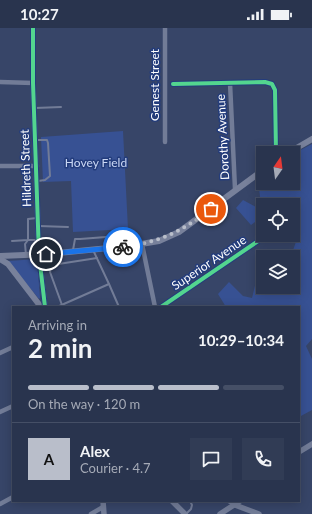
<!DOCTYPE html>
<html lang="en">
<head>
<meta charset="utf-8">
<style>
  :root { --surface:#29344e; --page:#313c55; --text:#f1f3f6; --muted:#a5aab6; --line:#454f66; --accent:#b9beca }
  body { margin:0; font-family:Lato,sans-serif; background:var(--page); color:var(--text); height:100vh; display:flex; flex-direction:column; font-size:15px; white-space:nowrap }
  * { box-sizing:border-box; margin:0 }
  p { font-size:13px; color:var(--muted) }
  .icon { flex:none; width:22px; height:22px; fill:none; stroke:currentColor; stroke-width:2; stroke-linecap:round; stroke-linejoin:round }
  .map { position:relative; flex:1; overflow:hidden }
  .drawer { position:absolute; left:12px; top:278px; width:288px; height:196px; display:flex; flex-direction:column; background:var(--surface); border-radius:0px; box-shadow:0 2px 10px #0003,0 0 0 1px var(--line) }
  .drawer>* { flex:none }
  .needle { width:26px; rotate:14deg }
  .fabs { position:absolute; left:256px; top:118px; display:grid; gap:8px }
  .fabs a { display:grid; place-items:center; width:44px; height:44px; border-radius:0px; background:var(--surface); box-shadow:0 2px 10px #0003,0 0 0 1px var(--line); font-size:20px }
  .pin { position:absolute; display:grid; place-items:center; width:34px; height:34px; color:#fff; margin:-17px; border:2px solid #fff; border-radius:50%; box-shadow:0 1px 4px #0007 }
  .courier { position:absolute; display:grid; place-items:center; width:40px; height:40px; margin:-20px; border:3px solid #1a73e8; border-radius:50%; background:#fff; color:#222; box-shadow:0 1px 5px #0007 }
  .overview em { font-style:normal; font-weight:700 }
  .overview div { display:flex; flex-direction:column-reverse }
  .overview { display:flex; align-items:center; justify-content:space-between; height:68px; padding:0 16px }
  h1 { font-size:26px; font-weight:700; line-height:30px }
  .bar { display:grid; grid-template-columns:repeat(4,1fr); gap:6px 4px; align-content:center; height:48px; padding:0 16px }
  .bar i { height:5px; border-radius:3px; background:var(--line) }
  .bar .on { background:var(--accent) }
  .bar p { grid-column:span 4 }
  .line { display:flex; align-items:center; gap:10px; padding:0 16px; border-top:1px solid var(--line) }
  .line div { flex:1 }
  .round { display:grid; place-items:center; flex:none; width:42px; height:42px; border-radius:0px; background:var(--page) }
  .status { display:flex; justify-content:space-between; align-items:center; height:28px; padding:0 20px; background:var(--surface); direction:ltr }
  .status svg { height:11px; fill:currentColor }
  .map>svg:first-child { display:block }
  .green { fill:#375193 }
  .lines { fill:none; stroke-linecap:round; stroke-linejoin:round }
  .service { stroke:#727c97; stroke-width:2 }
  .minor { stroke:#727c97; stroke-width:4.5 }
  .tertiary { stroke:#727c97; stroke-width:5.5 }
  .secondary { stroke:#78819b; stroke-width:6 }
  .cycleway-casing { stroke:#233c7c; stroke-width:6 }
  .cycleway { stroke:#53d58f; stroke-width:4 }
  .done { stroke:#b9beca; stroke-width:4; stroke-dasharray:0 7.2 }
  .route { stroke:#1a73e8; stroke-width:5 }
  .labels { text-anchor:middle; stroke-width:3; stroke-linejoin:round; paint-order:stroke }
  .street-label { font-size:12px; fill:#fff; stroke:#233c7c }
  .park-label { font-size:12px; fill:#cad7f4; stroke:#233c7c }
</style>
</head>
<body>
<div class="status"><b>10:27</b><svg viewBox="0 0 49 12"><path d="M0 12V9h3v3zM5 12V6h3v6zM10 12V3h3v9zM15 12V0h3v12zM26 1h20v11H26zM47 4h2v5h-2z"/></svg></div>
<div class="map">
<svg width="312" height="486" viewBox="0 0 312 486">
  <rect width="100%" height="100%" fill="#374568"/>
  <g class="green">
    <path d="M123,103L128,201L73,204L71,153L43,154L41,109Z"/>
    <path d="M312,116V311L306,318L312,331V382L299,389V279H226L218,266L229,254L243,268L252,270L259,241H263V259H293V229H282L292,225L297,211L289,207H293V177H263V185L262,182L255,183L259,191L251,197L236,180L243,172L256,179L261,176L258,153L263,148V155H293V126Z"/>
    <path d="M37,231L40,270L39,271L8,233Z"/>
  </g>
  <g class="lines">
    <g class="service">
      <path d="M35,80L61,79"/>
      <path d="M37,112H47L48,115L50,148L45,152L38,153"/>
      <path d="M39,198L68,199"/>
      <path d="M12,213L28,212V191L37,190"/>
      <path d="M73,222L75,211H80L119,208L125,212L126,217"/>
      <path d="M26,227L25,216L28,212H37"/>
      <path d="M109,256L119,279"/>
      <path d="M62,277L50,244L52,237L97,230"/>
      <path d="M57,279L109,256L94,224"/>
      <path d="M226,473L232,476"/>
      <path d="M186,486L191,481L192,477L190,473"/>
    </g>
    <g class="minor">
      <path d="M0,54L33,55"/>
      <path d="M230,55L235,161"/>
      <path d="M173,56L265,54L272,56L275,62L276,125"/>
      <path d="M165,114V0"/>
      <path d="M0,138H37"/>
      <path d="M142,216L155,279"/>
      <path d="M161,279L267,207"/>
      <path d="M0,325L13,319"/>
      <path d="M0,384L13,378"/>
      <path d="M0,476L13,469"/>
      <path d="M91,486L103,479"/>
    </g>
    <g class="tertiary">
      <path d="M33,0V55L39,227L45,279"/>
      <path d="M299,424L312,416"/>
      <path d="M103,473L104,486"/>
      <path d="M172,473L185,486"/>
      <path d="M235,477L259,486"/>
      <path d="M220,486L240,473"/>
    </g>
    <g class="secondary">
      <path d="M288,125L312,111"/>
      <path d="M0,228L48,226L129,218L159,213L179,204L263,142"/>
      <path d="M0,231L8,236L41,279"/>
    </g>
    <g class="cycleway-casing">
      <g id="cycleway">
        <path d="M33,0V55L39,227L45,279"/>
        <path d="M173,56L265,54L272,56L275,62L276,125"/>
        <path d="M161,279L267,207"/>
      </g>
    </g>
    <use href="#cycleway" class="cycleway"/>
  </g>
  <g class="lines">
    <path class="done" d="M123,219C160,214 181,204 211,181"/>
    <path class="route" d="M46,226L123,219"/>
  </g>
  <g class="labels">
    <g class="street-label">
      <text transform="translate(155 57) rotate(-90)" y="4">Genest Street</text>
      <text transform="translate(223 109) rotate(-93)" y="4">Dorothy Avenue</text>
      <text transform="translate(26 140) rotate(-92)" y="4">Hildreth Street</text>
      <text transform="translate(209 235) rotate(-34)" y="4">Superior Avenue</text>
    </g>
    <g class="park-label">
      <text x="96" y="139">Hovey Field</text>
    </g>
  </g>
</svg>
<div class="fabs">
<a><svg class="needle" viewBox="-14 -14 28 28"><path d="M0-13l5 13h-10z" fill="#e53935"/><path d="M0 13l5-13h-10z" fill="#a5aab6"/></svg></a>
<a><svg class="icon" aria-label="locate" viewBox="0 0 24 24"><circle cx="12" cy="12" r="6"/><path d="M12 2v4M12 18v4M2 12h4M18 12h4"/></svg></a>
<a><svg class="icon" aria-label="layers" viewBox="0 0 24 24"><path d="M12 4l9 5-9 5-9-5zM3 14l9 5 9-5"/></svg></a>
</div>
<div class="pin" style="left:211px;top:181px;background:#ea580c"><svg class="icon" aria-label="bag" viewBox="0 0 24 24"><path d="M5 8h14l-1 12H6zM9 8a3 3 0 0 1 6 0"/></svg></div>
<div class="pin" style="left:46px;top:226px;background:#1f2937"><svg class="icon" aria-label="home" viewBox="0 0 24 24"><path d="M3 11l9-7 9 7M6 9v11h12V9"/></svg></div>
<div class="courier" style="left:123px;top:219px"><svg class="icon" aria-label="bike" viewBox="0 0 24 24"><circle cx="6" cy="16" r="4"/><circle cx="18" cy="16" r="4"/><path d="M6 16l4-8h5l3 8M10 8l3 8H6M13 5h3"/></svg></div>
<section class="drawer">
<div class="overview"><div><h1>2 min</h1><p>Arriving in</p></div><em>10:29–10:34</em></div>
<div class="bar"><i class="on"></i><i class="on"></i><i class="on"></i><i></i><p>On the way · 120 m</p></div>
<div class="line" style="height:72px"><b class="round" style="background:var(--accent);color:#111">A</b><div><b>Alex</b><p>Courier · 4.7</p></div><a class="round"><svg class="icon" aria-label="chat" viewBox="0 0 24 24"><path d="M4 5h16v11H9l-5 4z"/></svg></a><a class="round"><svg class="icon" aria-label="phone" viewBox="0 0 24 24"><path d="M5 4h4l2 5-3 2q2 4 5 5l2-3 5 2v4C11 20 4 13 5 4z"/></svg></a></div>
</section>
</div>
</body>
</html>
